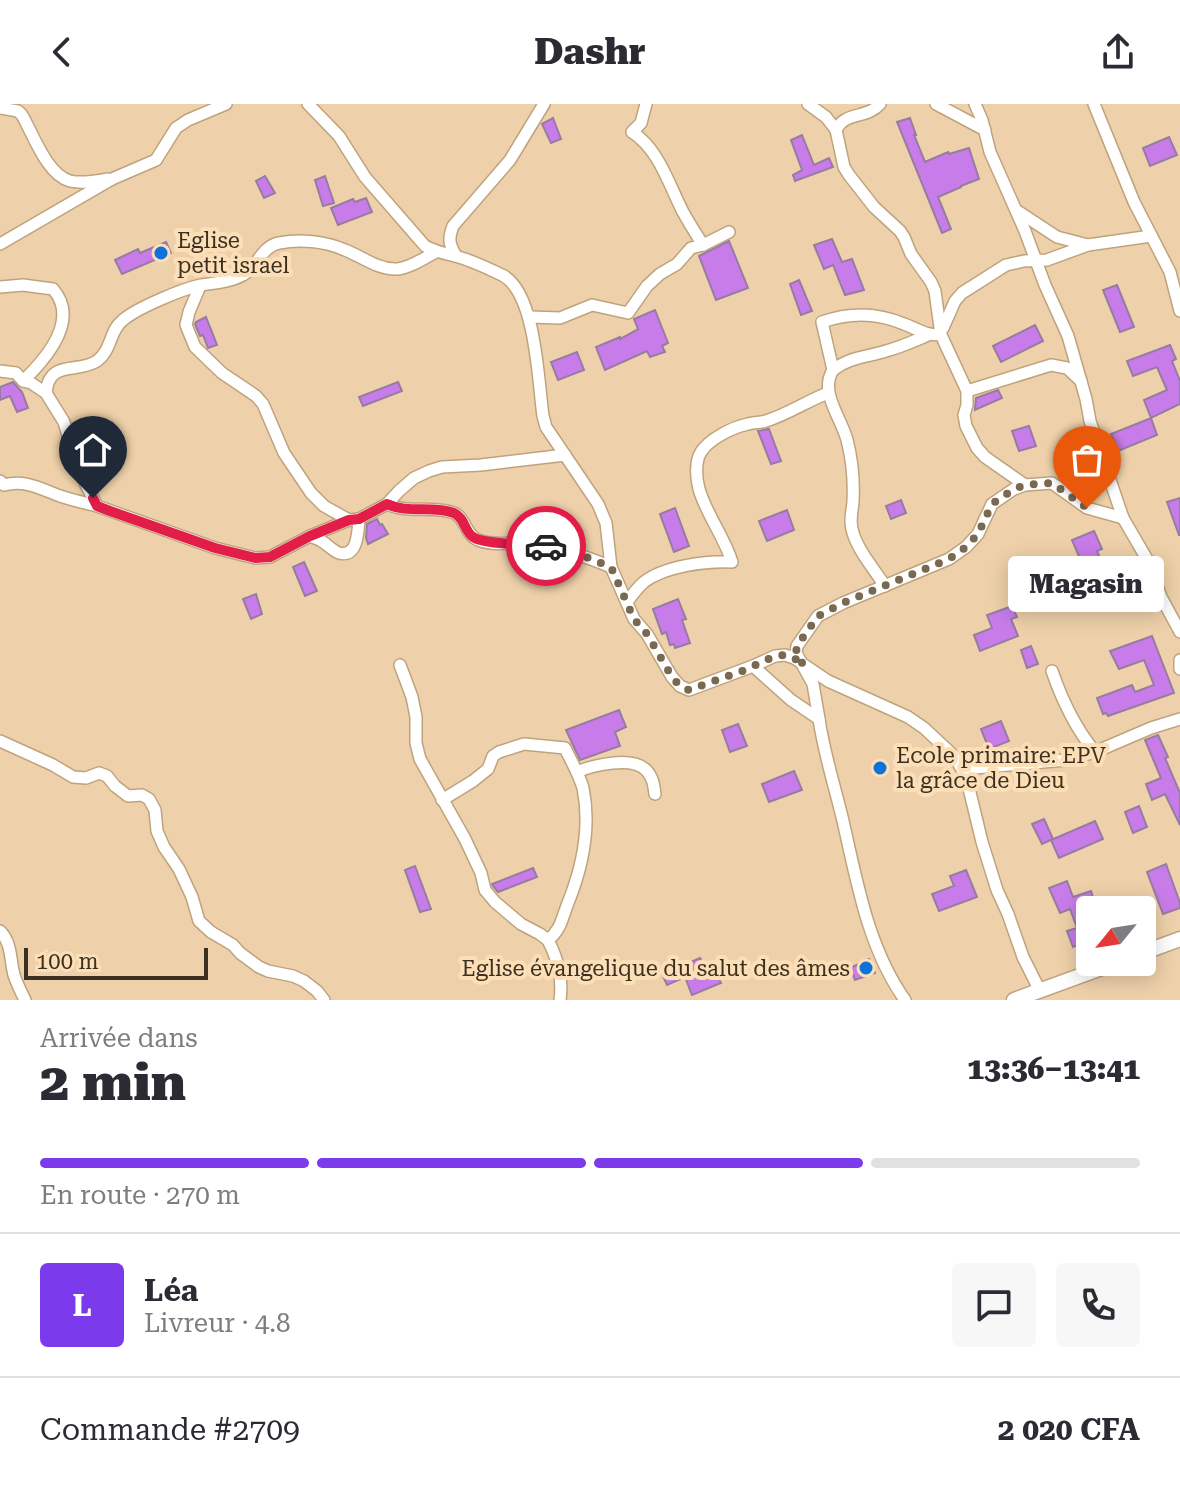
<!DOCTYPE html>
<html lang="fr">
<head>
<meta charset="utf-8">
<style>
  :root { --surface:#fff; --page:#f7f7f7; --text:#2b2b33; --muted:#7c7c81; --line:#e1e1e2; --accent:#7c3aed }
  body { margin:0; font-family:"Roboto Serif",serif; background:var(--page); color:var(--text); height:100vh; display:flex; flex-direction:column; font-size:30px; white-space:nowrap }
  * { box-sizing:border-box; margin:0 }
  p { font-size:26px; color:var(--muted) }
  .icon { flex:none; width:44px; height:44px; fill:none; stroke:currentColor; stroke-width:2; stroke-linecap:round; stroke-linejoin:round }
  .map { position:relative; height:896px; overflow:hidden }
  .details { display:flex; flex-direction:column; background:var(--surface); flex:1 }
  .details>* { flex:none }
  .needle { width:52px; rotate:240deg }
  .controls { position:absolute; left:1076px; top:792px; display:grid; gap:16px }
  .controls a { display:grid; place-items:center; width:80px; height:80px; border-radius:8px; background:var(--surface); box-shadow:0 4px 20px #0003; font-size:40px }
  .scale { position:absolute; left:24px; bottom:20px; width:184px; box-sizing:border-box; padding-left:8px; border:4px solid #3c3121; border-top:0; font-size:22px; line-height:28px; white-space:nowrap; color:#3c3121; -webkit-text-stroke:6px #fcdeb7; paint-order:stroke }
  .pin { position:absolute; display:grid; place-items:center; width:68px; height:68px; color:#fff; margin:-82px -34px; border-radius:50% 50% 50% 0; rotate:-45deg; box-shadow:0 0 8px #0007 }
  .pin .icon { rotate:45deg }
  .courier { position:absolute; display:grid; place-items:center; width:80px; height:80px; margin:-40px; border:6px solid #e11d48; border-radius:50%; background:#fff; color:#222; box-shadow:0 2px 10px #0007 }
  .bubble { position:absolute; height:56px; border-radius:8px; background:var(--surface); box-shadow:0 4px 20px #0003; font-size:26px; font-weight:800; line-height:56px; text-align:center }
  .headline em { font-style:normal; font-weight:800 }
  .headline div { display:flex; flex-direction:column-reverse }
  .headline { display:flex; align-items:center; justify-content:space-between; height:136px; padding:0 40px }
  h1 { font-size:52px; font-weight:800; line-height:60px }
  .bar { display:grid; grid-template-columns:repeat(4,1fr); gap:12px 8px; align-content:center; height:96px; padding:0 40px }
  .bar i { height:10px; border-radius:6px; background:var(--line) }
  .bar .selected { background:var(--accent) }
  .bar p { grid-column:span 4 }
  .line { display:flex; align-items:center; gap:20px; padding:0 40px; border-top:2px solid var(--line) }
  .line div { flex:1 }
  .round { display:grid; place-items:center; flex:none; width:84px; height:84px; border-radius:8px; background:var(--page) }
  header { display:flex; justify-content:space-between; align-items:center; height:104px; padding:0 40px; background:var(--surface); font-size:36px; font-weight:800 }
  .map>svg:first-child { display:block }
  .building { fill:#c87ce9; stroke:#957ca0; stroke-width:2 }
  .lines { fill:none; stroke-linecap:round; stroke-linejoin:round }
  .minor-casing { stroke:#bea37d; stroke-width:14 }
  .tertiary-casing { stroke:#bea37d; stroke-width:17 }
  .minor { stroke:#fff; stroke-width:11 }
  .tertiary { stroke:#fff; stroke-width:14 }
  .done { stroke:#7a6951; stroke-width:8; stroke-dasharray:0 14.4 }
  .route { stroke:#e11d48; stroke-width:10 }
  .poi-dot { fill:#0d72da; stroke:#fcdeb7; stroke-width:3 }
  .labels { text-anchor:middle; stroke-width:8; stroke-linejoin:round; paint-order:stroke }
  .poi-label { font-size:22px; fill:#3c3121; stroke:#fcdeb7; text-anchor:start }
</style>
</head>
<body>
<header><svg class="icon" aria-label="back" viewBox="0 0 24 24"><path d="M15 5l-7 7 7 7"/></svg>Dashr<svg class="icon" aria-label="share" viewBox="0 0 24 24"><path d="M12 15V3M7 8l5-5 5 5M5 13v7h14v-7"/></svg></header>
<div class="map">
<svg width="1180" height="896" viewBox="0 0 1180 896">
  <rect width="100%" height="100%" fill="#eed1aa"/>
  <g class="building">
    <path d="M553,14L561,35L551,39L542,20Z"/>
    <path d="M910,14L916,31H914L925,58L948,48L949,50L969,44L979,75L961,82V83L938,93L951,125L942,129L897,18Z"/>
    <path d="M802,31L814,61L829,54L833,63L795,77L793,71L802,66L791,36Z"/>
    <path d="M1169,33L1177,51L1150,62L1143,44Z"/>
    <path d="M265,72L275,89L264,94L256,77Z"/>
    <path d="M325,72L334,99L323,102L315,76Z"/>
    <path d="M366,94L372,108L338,121L331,104L353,95L355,98Z"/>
    <path d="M832,135L842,158L852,155L864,186L845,191L833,161L824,165L814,141Z"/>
    <path d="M729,137L748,184L716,196L699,152Z"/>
    <path d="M166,138L171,149L122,170L115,156L138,145L140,149Z"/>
    <path d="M799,176L812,207L801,211L790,180Z"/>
    <path d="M1117,181L1134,223L1120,228L1103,186Z"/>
    <path d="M655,206L668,239L662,242L665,248L650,253L647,247L605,266L596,243L620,233V235L638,225L634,215Z"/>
    <path d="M206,213L217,241L208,244L203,231L200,232L195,220L196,218Z"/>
    <path d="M1035,221L1043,237L1001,258L993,242Z"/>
    <path d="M1170,241L1176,255L1172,257L1180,277V300L1151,314L1144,296L1167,286L1157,263L1133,272L1127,257Z"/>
    <path d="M577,248L584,266L558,276L551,258Z"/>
    <path d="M13,278L22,288L28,304L17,308L10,292L0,296V283Z"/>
    <path d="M398,278L402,287L363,302L359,293Z"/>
    <path d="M998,286L1002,294L975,306L976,294Z"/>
    <path d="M1151,314L1157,331L1118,347L1111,330Z"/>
    <path d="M1029,322L1036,342L1019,347L1012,327Z"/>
    <path d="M769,325L781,357L771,360L758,327Z"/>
    <path d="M1180,394V431H1179L1167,398Z"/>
    <path d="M901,396L906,409L891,415L886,402Z"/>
    <path d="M675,404L689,442L674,448L660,410Z"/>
    <path d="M787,406L794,426L767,437L759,417Z"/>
    <path d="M377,415L380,421L382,420L388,430L368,440L366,434L367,420Z"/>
    <path d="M1094,427L1102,445L1097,447L1105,466L1117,462L1120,472L1088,482L1085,472L1087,471L1072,436Z"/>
    <path d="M304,458L317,487L305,492L293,463Z"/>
    <path d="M256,490L262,510L251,515L243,495Z"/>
    <path d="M678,495L686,515L682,516L690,539L675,544L674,540L670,541L666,528L662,530L653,505Z"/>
    <path d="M1012,502L1017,513L1011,515L1018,532L980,547L974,531L992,524L987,511Z"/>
    <path d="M1152,532L1174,589L1108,612L1106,609L1103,610L1097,594L1132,581L1135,588L1154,581L1144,556L1119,565L1110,547Z"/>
    <path d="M1031,542L1038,560L1027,564L1021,546Z"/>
    <path d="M619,606L626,623L615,628L620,642L580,656L566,626Z"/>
    <path d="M1001,617L1009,637L989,645L981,625Z"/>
    <path d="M738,620L747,642L730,648L722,626Z"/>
    <path d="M1158,631L1168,653L1165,654L1180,689V721L1165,690L1152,696L1146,680L1161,674L1145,636Z"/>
    <path d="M794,667L802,686L769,698L762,680Z"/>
    <path d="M1139,702L1147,723L1133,729L1125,708Z"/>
    <path d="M1044,715L1053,735L1042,740L1032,720Z"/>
    <path d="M1095,717L1103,735L1059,754L1051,736Z"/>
    <path d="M1166,760L1180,799V804L1163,810L1147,768Z"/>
    <path d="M415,762L431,805L420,808L405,766Z"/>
    <path d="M533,764L537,773L498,788L493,782L492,780Z"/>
    <path d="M966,766L977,793L939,807L932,790L954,782L950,772Z"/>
    <path d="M1067,777L1073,793L1091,787L1097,806H1090V836L1073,843L1067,827L1077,824L1070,805L1060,809L1049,784Z"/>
    <path d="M700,854L706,867L713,864L721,879L692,891L685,873L667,881L662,870Z"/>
    <path d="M869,855L875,869L855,876L850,864Z"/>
  </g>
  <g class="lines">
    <g class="minor-casing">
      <g id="minor">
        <path d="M308,0L339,32L365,73L425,142C436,148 444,149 455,152C471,156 487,164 502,171C536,188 538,277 543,312L546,323L598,400L606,419L611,463L634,515L647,530L672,573L680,582L689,586L753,562L791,596L819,615C824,650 835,683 843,717C857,778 868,844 905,896"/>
        <path d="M646,0L641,19L632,28C659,45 669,81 683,108C689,119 696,130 703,141"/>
        <path d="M808,0L826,13L836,26L844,63L849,71L874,103L900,127L904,133L911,150L931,178L935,187L941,231"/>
        <path d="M936,0L985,26"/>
        <path d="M975,0L982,16L990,48L1025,127L1045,181L1068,232L1086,295L1090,317L1123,414L1148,457L1161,493L1180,528"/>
        <path d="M1094,0L1134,98L1170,168L1180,207"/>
        <path d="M0,4L18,7L22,11C33,30 47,71 70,77C82,80 96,77 108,75"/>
        <path d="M836,26C845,7 867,15 880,0"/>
        <path d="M1016,106L1057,133L1088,141L1151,132"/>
        <path d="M0,140L112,75L156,56L176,24L188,16L226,0"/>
        <path d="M456,152C449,140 448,135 453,122L510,56L544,0"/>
        <path d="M200,182L189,208L186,221L195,243L222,269L256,292L263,300L284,349L311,389L324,402L349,416"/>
        <path d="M0,183L23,181L53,185C80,216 47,254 23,277"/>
        <path d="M530,213L560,214L592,201L628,209L647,182L660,170L677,160L691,144L703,141L729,128"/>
        <path d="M943,224L955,197L962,189L1006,161L1024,157L1047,156L1088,141"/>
        <path d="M833,266C849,253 867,253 886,247C901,243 914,237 928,231"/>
        <path d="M0,267L16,269L23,277L31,279L46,289L64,318L78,365L97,402L215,444L255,454L270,453L310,432L349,416L359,415L387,400L399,387L414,374L429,367L442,363L481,361L565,351"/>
        <path d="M967,287L1051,261L1067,264L1081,277"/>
        <path d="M46,289C49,255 77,270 97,257C112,246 109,227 123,216C137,204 182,185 201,181C215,179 230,178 243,171C257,163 262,142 279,139C300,135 325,137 345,146C361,152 378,166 397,165C410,164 424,154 436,148"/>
        <path d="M0,377L4,381C24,375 41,385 60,392C72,396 85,399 97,402"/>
        <path d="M387,400C408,410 432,401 454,409C466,414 465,431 478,436C492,442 512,438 527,440C557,443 583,451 611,463"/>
        <path d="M310,432C314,434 319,435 323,438C328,441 333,447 339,449C358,454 358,427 359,415"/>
        <path d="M885,482C874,465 859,448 853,429C849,418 852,409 853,398C854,378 852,355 847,336C841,313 819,288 833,266L822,218C850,208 876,208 904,220C920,226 924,231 941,231L967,287V301L964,311L966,322L977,344L985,353L1025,381"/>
        <path d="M627,498C632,491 637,484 644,478C665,462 705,457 732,458C724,432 706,410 699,385C696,374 695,357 701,348C709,335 733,323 748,320C754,318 760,319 766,317C788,310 807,297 828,289"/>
        <path d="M1180,556V565"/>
        <path d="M400,561L412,593L416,613V639L420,655L465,735L481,769L485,786L495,798L521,820L540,830L548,836"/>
        <path d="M753,562L775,552L785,551L794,554L828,577L908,613L924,624L954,652L966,672L982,738L997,786L1008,810L1023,853L1040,887"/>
        <path d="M1052,567C1062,596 1076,625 1095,648"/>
        <path d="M819,615L813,580L796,549L797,542L818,512L843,499L949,455L966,443L978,430L992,400L1014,385L1025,381L1052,379L1087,404L1123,414"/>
        <path d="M0,637L53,661L73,673L86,674L99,669L107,672L115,682L128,692L142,691L149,695L155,706L157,727L164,743L179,765L192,793L199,817L211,828L233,841L240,849L259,863L268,867L293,872L304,877L317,887L324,896"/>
        <path d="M963,665L1066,656L1095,648L1151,624L1180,615"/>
        <path d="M577,668C593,661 632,652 646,666C653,673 654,682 655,690"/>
        <path d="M442,696L473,677L488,665L493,652L499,648L524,640L565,644C571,657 579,670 583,684C591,723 582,764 568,799C562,814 561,826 548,836C558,856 563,874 560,896"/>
        <path d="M0,827C12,839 10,856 14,871C17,880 21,888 25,896"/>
      </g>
    </g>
    <g class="tertiary-casing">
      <g id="tertiary">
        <path d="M1142,849L1180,835"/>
        <path d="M1014,896L1118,858"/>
      </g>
    </g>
    <use href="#minor" class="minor"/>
    <use href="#tertiary" class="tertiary"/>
  </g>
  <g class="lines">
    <path class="done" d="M546,442L574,448L611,463L634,515L647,530L672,573L680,582L689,586L745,566L775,552L785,551L794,554L804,562L796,549L797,542L818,512L843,499L949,455L966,443L978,430L992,400L1014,385L1025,381L1052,379L1087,404"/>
    <path class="route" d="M93,394L97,402L110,407L215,444L255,454L270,453L310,432L349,416L359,415L387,400C408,410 433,401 454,409C465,414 464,427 473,433C482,440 532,441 546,442"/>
  </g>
  <g class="poi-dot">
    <circle cx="161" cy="149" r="8"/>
    <circle cx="880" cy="664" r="8"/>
    <circle cx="866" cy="864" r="8"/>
  </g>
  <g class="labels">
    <g class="poi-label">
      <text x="177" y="144">Eglise<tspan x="177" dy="25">petit israel</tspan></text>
      <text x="896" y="659">Ecole primaire: EPV<tspan x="896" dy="25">la grâce de Dieu</tspan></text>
      <text x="850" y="872" text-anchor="end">Eglise évangelique du salut des âmes</text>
    </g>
  </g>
</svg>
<div class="controls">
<a><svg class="needle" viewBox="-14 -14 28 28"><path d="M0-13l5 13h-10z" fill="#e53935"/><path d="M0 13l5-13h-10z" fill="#7c7c81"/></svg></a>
</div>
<div class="scale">100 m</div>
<div class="pin" style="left:1087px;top:404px;background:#ea580c"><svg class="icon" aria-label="bag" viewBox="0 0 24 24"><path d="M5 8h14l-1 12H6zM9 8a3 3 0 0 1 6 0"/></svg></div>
<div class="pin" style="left:93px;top:394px;background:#1f2937"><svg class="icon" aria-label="home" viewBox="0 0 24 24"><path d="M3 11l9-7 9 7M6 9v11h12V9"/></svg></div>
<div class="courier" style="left:546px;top:442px"><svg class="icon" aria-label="car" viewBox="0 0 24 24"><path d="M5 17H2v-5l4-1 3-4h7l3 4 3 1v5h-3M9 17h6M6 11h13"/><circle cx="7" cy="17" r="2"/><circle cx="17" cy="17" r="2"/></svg></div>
<div class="bubble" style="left:1008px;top:452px;width:156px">Magasin</div>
</div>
<section class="details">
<div class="headline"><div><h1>2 min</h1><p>Arrivée dans</p></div><em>13:36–13:41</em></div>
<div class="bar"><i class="selected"></i><i class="selected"></i><i class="selected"></i><i></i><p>En route · 270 m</p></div>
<div class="line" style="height:144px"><b class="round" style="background:var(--accent);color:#fff">L</b><div><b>Léa</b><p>Livreur · 4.8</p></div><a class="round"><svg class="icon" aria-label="chat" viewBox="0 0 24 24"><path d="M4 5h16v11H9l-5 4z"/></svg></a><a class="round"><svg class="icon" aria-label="phone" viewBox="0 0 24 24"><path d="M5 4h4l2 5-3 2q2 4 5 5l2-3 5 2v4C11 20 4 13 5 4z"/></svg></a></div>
<div class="line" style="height:104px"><div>Commande #2709</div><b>2 020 CFA</b></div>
</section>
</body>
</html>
